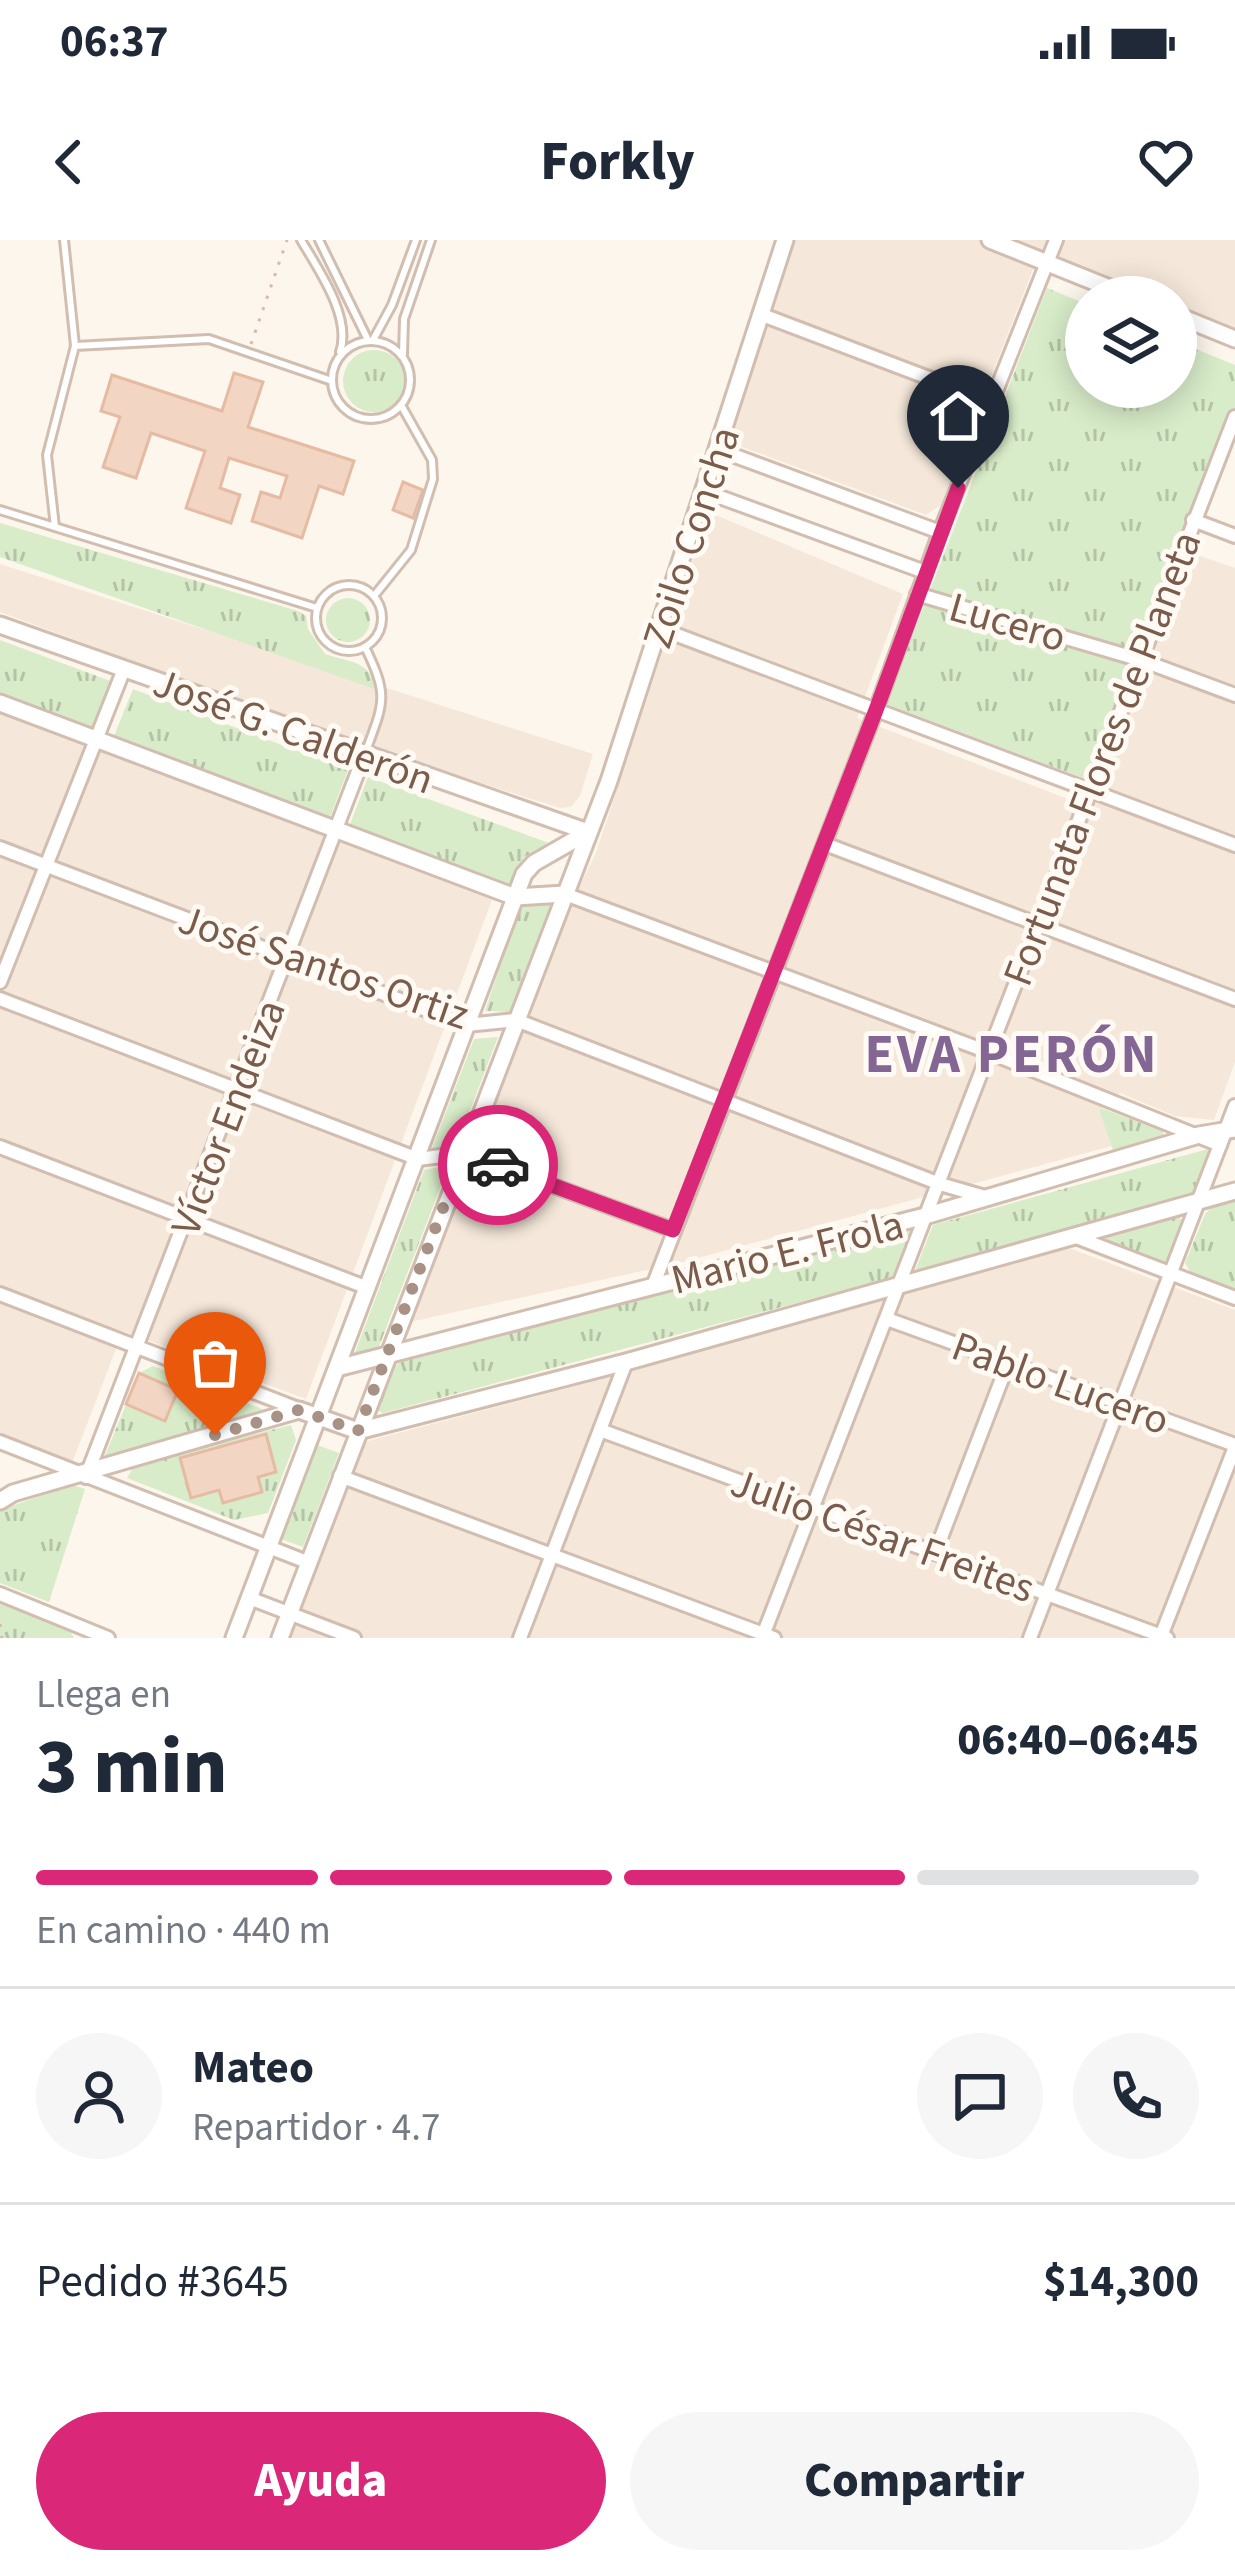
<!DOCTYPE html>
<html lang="es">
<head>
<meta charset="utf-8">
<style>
  :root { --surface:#fff; --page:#f6f6f7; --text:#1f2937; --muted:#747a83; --line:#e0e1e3; --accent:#db2777 }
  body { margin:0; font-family:"Source Sans 3",sans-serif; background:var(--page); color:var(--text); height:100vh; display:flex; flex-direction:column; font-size:45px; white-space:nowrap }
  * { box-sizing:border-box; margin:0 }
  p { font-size:39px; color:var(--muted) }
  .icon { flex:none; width:66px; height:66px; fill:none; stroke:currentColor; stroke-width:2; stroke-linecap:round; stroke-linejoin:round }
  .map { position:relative; height:1398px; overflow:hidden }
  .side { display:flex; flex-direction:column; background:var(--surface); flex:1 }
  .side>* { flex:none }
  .buttons { position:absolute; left:1065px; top:36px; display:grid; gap:24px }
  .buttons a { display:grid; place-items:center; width:132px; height:132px; border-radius:50%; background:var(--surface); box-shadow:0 6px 30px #0003; font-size:60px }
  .pin { position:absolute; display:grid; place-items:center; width:102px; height:102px; color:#fff; margin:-123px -51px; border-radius:50% 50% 50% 0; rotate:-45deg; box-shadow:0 0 12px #0007 }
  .pin .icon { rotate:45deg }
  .courier { position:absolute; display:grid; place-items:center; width:120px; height:120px; margin:-60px; border:9px solid #db2777; border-radius:50%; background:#fff; color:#222; box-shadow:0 3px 15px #0007 }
  .headline em { font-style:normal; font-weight:800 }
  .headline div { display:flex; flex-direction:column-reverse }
  .headline { display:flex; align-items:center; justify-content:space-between; height:204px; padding:0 36px }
  h1 { font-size:78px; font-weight:800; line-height:90px }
  .bar { display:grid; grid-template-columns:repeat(4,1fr); gap:18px 12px; align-content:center; height:144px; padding:0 36px }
  .bar i { height:15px; border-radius:9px; background:var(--line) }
  .bar .selected { background:var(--accent) }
  .bar p { grid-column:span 4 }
  .line { display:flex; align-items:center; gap:30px; padding:0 36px; border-top:3px solid var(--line) }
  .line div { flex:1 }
  .round { display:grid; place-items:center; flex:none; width:126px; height:126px; border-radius:63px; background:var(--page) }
  .primary-button { display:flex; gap:24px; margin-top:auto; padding:24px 36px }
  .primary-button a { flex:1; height:138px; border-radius:72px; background:var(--accent); color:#fff; font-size:48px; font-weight:800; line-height:138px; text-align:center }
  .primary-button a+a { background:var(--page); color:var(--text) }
  .status { display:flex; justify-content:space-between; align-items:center; height:84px; padding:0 60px; background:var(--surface); direction:ltr }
  .status svg { height:33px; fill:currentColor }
  header { display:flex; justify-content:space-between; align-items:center; height:156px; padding:0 36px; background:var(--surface); font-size:54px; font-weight:800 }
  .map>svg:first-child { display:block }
  .residential { fill:#f5e8da }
  .grass { fill:url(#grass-tufts) }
  .building { fill:#f3d5c3; stroke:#e6bba3; stroke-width:3 }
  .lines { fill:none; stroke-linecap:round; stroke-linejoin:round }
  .service-casing { stroke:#d1beb0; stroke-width:12 }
  .minor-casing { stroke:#d1beb0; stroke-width:18 }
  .tertiary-casing { stroke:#d1beb0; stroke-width:21 }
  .path { stroke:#d9b8a5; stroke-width:3; stroke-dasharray:3 9; stroke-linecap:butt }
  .service { stroke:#fff; stroke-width:6 }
  .minor { stroke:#fff; stroke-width:12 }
  .tertiary { stroke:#fff; stroke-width:15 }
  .done { stroke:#a89285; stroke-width:12; stroke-dasharray:0 21.6 }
  .route { stroke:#db2777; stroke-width:15 }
  .labels { text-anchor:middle; stroke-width:10; stroke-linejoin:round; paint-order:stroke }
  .street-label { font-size:42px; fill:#7a5c4d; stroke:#fffaf3 }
  .district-label { font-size:54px; font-weight:bold; letter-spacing:3px; fill:#846695; stroke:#fffaf3 }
</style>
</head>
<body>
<div class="status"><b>06:37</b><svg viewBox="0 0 49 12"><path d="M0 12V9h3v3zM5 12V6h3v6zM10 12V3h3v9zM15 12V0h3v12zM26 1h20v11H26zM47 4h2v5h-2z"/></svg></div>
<header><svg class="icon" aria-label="back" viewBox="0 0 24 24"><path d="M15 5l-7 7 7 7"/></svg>Forkly<svg class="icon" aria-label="heart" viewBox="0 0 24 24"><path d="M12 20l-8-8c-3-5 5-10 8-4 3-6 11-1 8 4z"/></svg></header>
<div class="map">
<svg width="1235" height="1398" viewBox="0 0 1235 1398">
  <defs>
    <pattern id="grass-tufts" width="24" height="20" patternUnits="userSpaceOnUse" patternTransform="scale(3)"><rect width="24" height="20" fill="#d8ecc9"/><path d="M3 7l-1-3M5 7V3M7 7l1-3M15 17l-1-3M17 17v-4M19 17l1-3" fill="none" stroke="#b4c2a5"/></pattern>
  </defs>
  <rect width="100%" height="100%" fill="#fdf6ec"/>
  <g class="residential">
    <path d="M793,0H1235V89L1176,67V57H1151L1039,14L941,265L926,275L726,201Z"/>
    <path d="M716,275L903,354L857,478L1089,567L1189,312L1235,328V822L1214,880L1175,876L1120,853L1099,870L1112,906L683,1022L410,1082L562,681L596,613L705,283Z"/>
    <path d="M0,324L593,514L580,556L571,567L560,568L363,506L0,372Z"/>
    <path d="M0,473L493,657L306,1159L123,1091L72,1223L0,1195Z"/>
    <path d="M1069,1008L1235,1070V1398H289L357,1211L368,1201L641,1129Z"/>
  </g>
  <g class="grass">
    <path d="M1047,48L1086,64V147H1176V101L1235,125V168L1086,539L886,464Z"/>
    <circle cx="374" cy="141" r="31"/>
    <path d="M0,283L298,371L306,376L308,389L325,414C350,423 369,419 377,450L0,317Z"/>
    <circle cx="348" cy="380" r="22"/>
    <path d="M0,400L113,442L94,489L0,454Z"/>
    <path d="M133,449L348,530L330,577L114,496Z"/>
    <path d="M368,537L549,603L524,617L512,646L349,587Z"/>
    <path d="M551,663L510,772L485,771L521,664Z"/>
    <path d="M498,797L456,907L432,908L474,799Z"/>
    <path d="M1101,868L1162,891L1167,900L1115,916L1099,870Z"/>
    <path d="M1208,909L1210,914L1195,952L915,1031L933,985Z"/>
    <path d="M449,925L378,1109L354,1115L424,930Z"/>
    <path d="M1235,961V1050L1191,1033L1185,1023L1205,974L1211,968Z"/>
    <path d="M1178,976L1183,981L1166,1024L1106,1001L1107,996Z"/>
    <path d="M913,990L894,1037L383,1173L374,1169L387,1132L402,1121Z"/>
    <path d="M153,1126L267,1171L104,1218L139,1133Z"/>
    <path d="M291,1185L296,1200L268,1273L234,1280L127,1238L135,1224Z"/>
    <path d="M317,1205L339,1213L303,1307L281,1299Z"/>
    <path d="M72,1245L85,1249L49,1362L0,1343V1270Z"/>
    <path d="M0,1361L67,1387L74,1398H0Z"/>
  </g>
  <g class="building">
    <path d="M234,133L263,142L248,187L354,221L343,254L319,246L302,298L252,281L261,252L280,258L287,236L229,218L220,248L240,255L231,283L186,268L205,211L151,193L136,238L103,227L120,177L101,171L112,135L222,171Z"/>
    <path d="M403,242L423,250L413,278L393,270Z"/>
    <path d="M139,1133L178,1150L165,1181L126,1164Z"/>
    <path d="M266,1194L276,1232L258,1237L262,1252L223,1263L219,1250L191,1258L180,1218Z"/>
  </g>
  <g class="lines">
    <g class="service-casing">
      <g id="service">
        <path d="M64,0L75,106"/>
        <path d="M301,0C318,29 352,77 340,112"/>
        <path d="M319,0L368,100"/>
        <path d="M373,100L392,65L416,0"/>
        <circle cx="371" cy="140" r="39"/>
        <path d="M403,114L404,79L431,0"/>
        <path d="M0,270L317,368"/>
        <path d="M55,287L47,215L75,106L209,99L332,141"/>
        <circle cx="349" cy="378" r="33"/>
        <path d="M374,356L411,310L433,239L432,220L401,165"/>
        <path d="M365,407C389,456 384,462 366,511"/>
      </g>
    </g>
    <g class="minor-casing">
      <g id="minor">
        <path d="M760,74L992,162"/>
        <path d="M719,210L940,292"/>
        <path d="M706,252L925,332"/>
        <path d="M1193,280L1235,296"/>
        <path d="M917,354L1141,420L1235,455"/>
        <path d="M661,389L1235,605"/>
        <path d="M825,604L1235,759"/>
        <path d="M0,608L466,785L516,780L940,944L985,957"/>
        <path d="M565,654L988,812L1220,905"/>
        <path d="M0,742L124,429"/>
        <path d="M0,759L418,919L464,913L673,990"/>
        <path d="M0,907L368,1048"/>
        <path d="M1076,997L1235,1058"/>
        <path d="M653,1046L876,470L940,292L1056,0"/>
        <path d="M0,1054L298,1169"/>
        <path d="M887,1079L1235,1205"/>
        <path d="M600,1190L1167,1398"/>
        <path d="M0,1202L307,1322"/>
        <path d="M340,1236L774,1398"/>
        <path d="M86,1237L364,516"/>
        <path d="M935,1313L1008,1123"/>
        <path d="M0,1354L108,1398"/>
        <path d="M249,1358L354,1398"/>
        <path d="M1161,1396L1235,1207"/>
        <path d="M520,1398L626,1122"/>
        <path d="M762,1398L1235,177"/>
        <path d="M1030,1398L1235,866"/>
      </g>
    </g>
    <g class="tertiary-casing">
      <g id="tertiary">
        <path d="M990,0L1132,57"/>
        <path d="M1176,75L1235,99"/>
        <path d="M0,385L588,592"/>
        <path d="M0,463L515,657L565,654"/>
        <path d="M337,1128L925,976L1199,895L1235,889"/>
        <path d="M0,1261L13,1253L299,1170L358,1191L626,1122L1235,951"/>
        <path d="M234,1398L524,634L534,623L588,592"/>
        <path d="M280,1398L609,541L785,0"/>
      </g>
    </g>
    <g class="path">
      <path d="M251,104L287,0"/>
      <path d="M0,1384L2,1398"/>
    </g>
    <use href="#service" class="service"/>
    <use href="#minor" class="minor"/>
    <use href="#tertiary" class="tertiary"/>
  </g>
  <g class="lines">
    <path class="done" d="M215,1195L299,1170L358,1191L464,913L498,925"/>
    <path class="route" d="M498,925L673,990L876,470L958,248"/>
  </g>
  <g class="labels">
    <g class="street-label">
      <text transform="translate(690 297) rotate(-72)" y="15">Zoilo Concha</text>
      <text transform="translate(1008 381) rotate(16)" y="15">Lucero</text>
      <text transform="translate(294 490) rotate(20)" y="15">José G. Calderón</text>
      <text transform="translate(1101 518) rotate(-69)" y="15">Fortunata Flores de Planeta</text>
      <text transform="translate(324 726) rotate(19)" y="15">José Santos Ortiz</text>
      <text transform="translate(227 877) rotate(-69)" y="15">Víctor Endeiza</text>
      <text transform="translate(787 1011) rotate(-14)" y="15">Mario E. Frola</text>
      <text transform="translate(1061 1142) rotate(20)" y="15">Pablo Lucero</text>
      <text transform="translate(883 1294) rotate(20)" y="15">Julio César Freites</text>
    </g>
    <g class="district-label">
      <text x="1012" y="832">EVA PERÓN</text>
    </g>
  </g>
</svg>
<div class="buttons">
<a><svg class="icon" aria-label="layers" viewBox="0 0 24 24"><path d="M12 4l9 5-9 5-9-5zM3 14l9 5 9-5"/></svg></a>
</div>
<div class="pin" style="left:215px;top:1195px;background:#ea580c"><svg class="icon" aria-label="bag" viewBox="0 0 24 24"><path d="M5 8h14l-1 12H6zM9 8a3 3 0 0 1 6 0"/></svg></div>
<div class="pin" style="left:958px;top:248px;background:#1f2937"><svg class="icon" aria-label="home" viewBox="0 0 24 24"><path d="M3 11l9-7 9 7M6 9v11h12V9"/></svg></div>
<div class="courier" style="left:498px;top:925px"><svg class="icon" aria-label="car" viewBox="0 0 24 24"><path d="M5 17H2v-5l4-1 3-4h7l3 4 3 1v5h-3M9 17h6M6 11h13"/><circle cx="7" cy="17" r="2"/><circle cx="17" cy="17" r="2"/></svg></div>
</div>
<section class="side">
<div class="headline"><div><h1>3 min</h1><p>Llega en</p></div><em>06:40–06:45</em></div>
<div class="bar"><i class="selected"></i><i class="selected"></i><i class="selected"></i><i></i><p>En camino · 440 m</p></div>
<div class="line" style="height:216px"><a class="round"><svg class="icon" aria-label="person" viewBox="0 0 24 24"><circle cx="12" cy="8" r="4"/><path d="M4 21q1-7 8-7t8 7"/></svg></a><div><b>Mateo</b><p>Repartidor · 4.7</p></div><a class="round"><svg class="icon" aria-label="chat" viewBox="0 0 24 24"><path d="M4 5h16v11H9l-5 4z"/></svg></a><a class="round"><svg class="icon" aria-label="phone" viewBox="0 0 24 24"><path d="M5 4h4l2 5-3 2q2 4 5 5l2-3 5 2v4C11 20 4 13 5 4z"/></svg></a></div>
<div class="line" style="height:156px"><div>Pedido #3645</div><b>$14,300</b></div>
<div class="primary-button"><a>Ayuda</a><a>Compartir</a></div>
</section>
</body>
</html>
